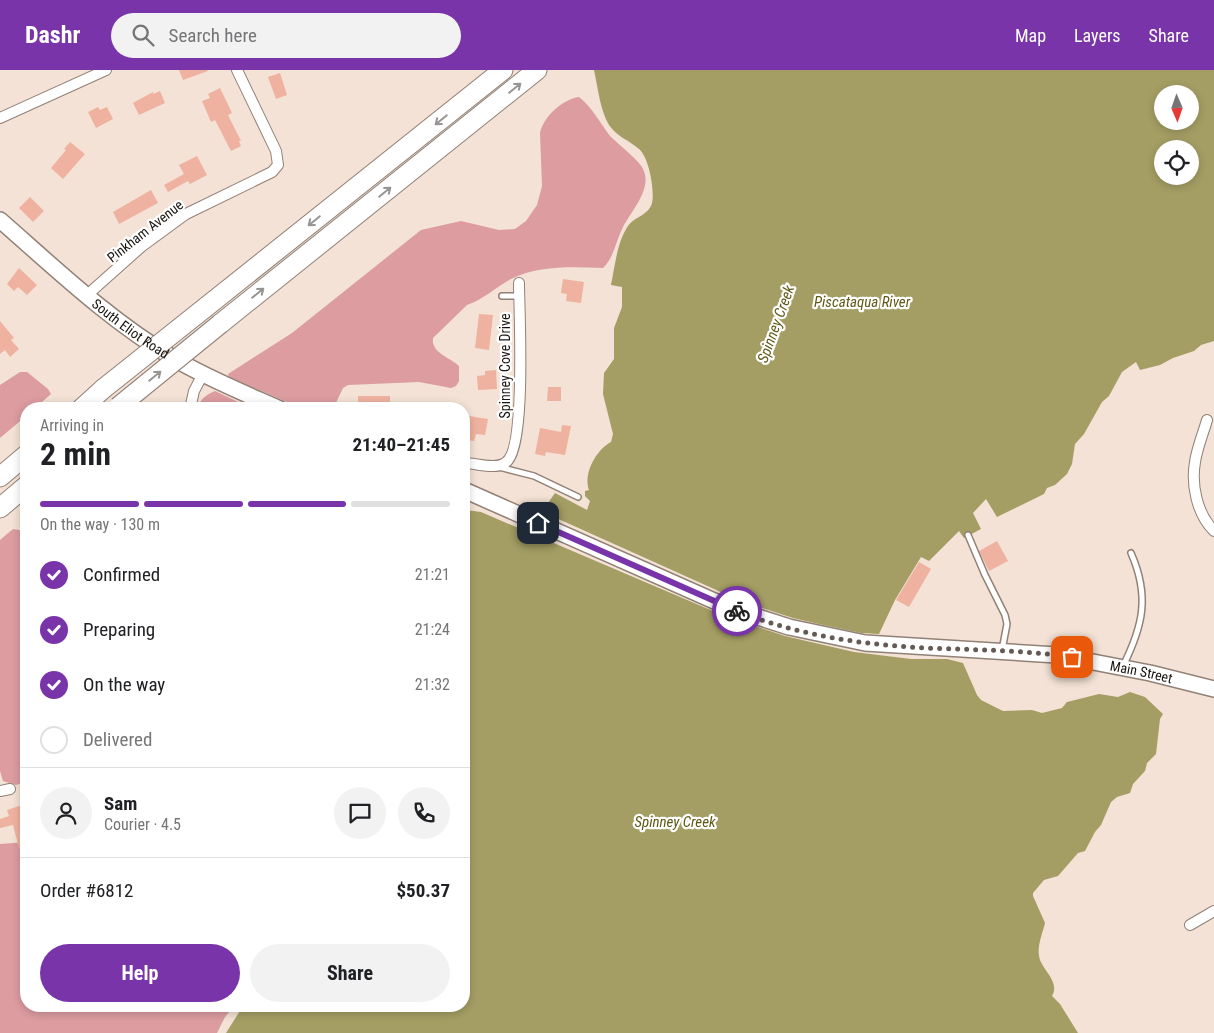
<!DOCTYPE html>
<html lang="en">
<head>
<meta charset="utf-8">
<style>
  :root { --surface:#fff; --page:#f2f2f2; --text:#202124; --muted:#757577; --line:#e0e0e0; --accent:#7834a8 }
  body { margin:0; font-family:"Roboto Condensed",sans-serif; background:var(--page); color:var(--text); height:100vh; display:flex; flex-direction:column; font-size:19px; white-space:nowrap }
  * { box-sizing:border-box; margin:0 }
  p { font-size:16px; color:var(--muted) }
  .icon { flex:none; width:28px; height:28px; fill:none; stroke:currentColor; stroke-width:2; stroke-linecap:round; stroke-linejoin:round }
  .map { position:relative; flex:1; overflow:hidden }
  .drawer { position:absolute; left:20px; top:332px; width:450px; height:610px; display:flex; flex-direction:column; background:var(--surface); border-radius:20px; box-shadow:0 2px 8px #0003 }
  .drawer>* { flex:none }
  .needle { width:32px; rotate:178deg }
  .controls { position:absolute; left:1154px; top:15px; display:grid; gap:10px }
  .controls a { display:grid; place-items:center; width:45px; height:45px; border-radius:50%; background:var(--surface); box-shadow:0 2px 8px #0003; font-size:25px }
  .pin { position:absolute; display:grid; place-items:center; width:42px; height:42px; color:#fff; margin:-21px; border-radius:10px; box-shadow:0 2px 8px #0006 }
  .courier { position:absolute; display:grid; place-items:center; width:50px; height:50px; margin:-25px; border:4px solid #7834a8; border-radius:50%; background:#fff; color:#222; box-shadow:0 1px 6px #0007 }
  .overview em { font-style:normal; font-weight:700 }
  .overview div { display:flex; flex-direction:column-reverse }
  .overview { display:flex; align-items:center; justify-content:space-between; height:85px; padding:0 20px }
  h1 { font-size:32px; font-weight:700; line-height:38px }
  .bar { display:grid; grid-template-columns:repeat(4,1fr); gap:8px 5px; align-content:center; height:60px; padding:0 20px }
  .bar i { height:6px; border-radius:4px; background:var(--line) }
  .bar .selected { background:var(--accent) }
  .bar p { grid-column:span 4 }
  .line { display:flex; align-items:center; gap:12px; padding:0 20px; border-top:1px solid var(--line) }
  .line div { flex:1 }
  .round { display:grid; place-items:center; flex:none; width:52px; height:52px; border-radius:26px; background:var(--page) }
  ol { padding:0 20px; list-style:none }
  li { display:flex; align-items:center; gap:15px; height:55px }
  li p { margin-inline-start:auto }
  li .icon { padding:5px; border-radius:50%; background:var(--accent); color:#fff; stroke-width:4 }
  li:last-child { color:var(--muted) }
  li i { width:28px; height:28px; border:2px solid var(--line); border-radius:50% }
  .cta { display:flex; gap:10px; margin-top:auto; padding:10px 20px }
  .cta a { flex:1; height:58px; border-radius:30px; background:var(--accent); color:#fff; font-size:20px; font-weight:700; line-height:58px; text-align:center }
  .cta a+a { background:var(--page); color:var(--text) }
  header { display:flex; align-items:center; gap:30px; box-sizing:border-box; height:70px; padding:0 25px; background:var(--accent); color:#fff }
  header strong { font-size:24px }
  nav { display:flex; gap:28px; margin-inline-start:auto; font-size:18px }
  .search { width:350px; height:45px; background:var(--page); display:flex; align-items:center; gap:12px; box-sizing:border-box; padding:0 18px; border-radius:28px; color:var(--muted); font-size:19px }
  .map>svg:first-child { display:block }
  .forest { fill:#dc9ca0 }
  .water { fill:#a49e64; fill-rule:evenodd }
  .building { fill:#f0b2a0 }
  .lines { fill:none; stroke-linecap:round; stroke-linejoin:round }
  .lane-casing { stroke:#918176; stroke-width:8 }
  .street-casing { stroke:#918176; stroke-width:12 }
  .secondary-casing { stroke:#918176; stroke-width:18 }
  .highway-casing { stroke:#918176; stroke-width:21 }
  .lane { stroke:#fff; stroke-width:5 }
  .street { stroke:#fff; stroke-width:10 }
  .secondary { stroke:#fff; stroke-width:15 }
  .highway { stroke:#fff; stroke-width:19 }
  .highway-bridge-casing { stroke:#918176; stroke-width:21; stroke-linecap:butt }
  .highway-bridge { stroke:#fff; stroke-width:19 }
  .oneway { stroke:#979593 }
  .done { stroke:#655b54; stroke-width:5; stroke-dasharray:0 9 }
  .route { stroke:#7834a8; stroke-width:6 }
  .labels { text-anchor:middle; stroke-width:4.5; stroke-linejoin:round; paint-order:stroke }
  .street-label { font-size:14px; fill:#18130e; stroke:#fff }
  .water-label { font-size:15px; font-style:italic; fill:#605915; stroke:#fff }
</style>
</head>
<body>
<header>
<strong>Dashr</strong>
<div class="search"><svg class="icon" aria-label="search" viewBox="0 0 24 24"><circle cx="10" cy="10" r="6"/><path d="M15 15l6 6"/></svg>Search here</div>
<nav><a>Map</a><a>Layers</a><a>Share</a></nav>
</header>
<div class="map">
<svg width="1214" height="963" viewBox="0 0 1214 963">
  <rect width="100%" height="100%" fill="#f3e2d5"/>
  <g class="forest">
    <path d="M579,27C592,37 600,53 610,66C619,75 630,83 638,92C658,113 633,138 623,157C616,170 614,188 603,198C572,197 539,195 511,209C496,217 483,230 467,235L433,268C431,283 450,287 459,296V311L456,316L451,318L419,312L348,315L343,318L333,339H303L229,307L228,304L292,263L421,160L461,151L499,160L515,159L526,151L537,135L542,116L540,63C543,47 563,29 579,27Z"/>
    <path d="M20,302H27L48,319L51,324L34,339H26V346L0,368V315Z"/>
    <path d="M215,321L253,339H197C200,329 206,325 215,321Z"/>
    <path d="M13,459L26,461V712L16,715L3,711L0,701V470Z"/>
    <path d="M26,772V936H234L225,947L217,963H0V774Z"/>
  </g>
  <g class="water">
    <path d="M594,0H1214V271L1201,275L1194,281L1173,288L1160,295L1140,300L1136,292L1122,302L1109,326L1102,332L1084,364L1075,374L1072,394L1067,404L1055,415L1047,418L1044,424L997,447L986,429L973,443L981,459L964,468L959,461L929,491L921,487L895,530L879,564L861,563L819,554L793,548L743,532L554,447L548,442L546,436L555,423L587,440L590,431L585,426V421L589,420C583,404 596,380 611,372L613,364L603,324L604,303L614,289V258L622,237V217L611,215C615,196 617,172 628,156C634,147 649,145 652,133C655,121 649,87 639,79C629,70 617,67 609,55C600,40 598,18 594,0ZM1162,24H1190V51H1162ZM1162,79H1190V106H1162Z"/>
    <path d="M466,440L481,442L720,544L785,566L854,582L911,589H947L963,593L977,625L981,630L1003,641L1032,640L1042,643L1062,638L1067,632L1099,624L1118,627L1130,622L1145,627L1163,644L1160,649L1156,684L1147,693L1145,701L1133,714L1130,723L1117,727L1111,732L1101,755L1095,762L1085,781L1078,783L1058,806L1044,810L1033,823V826L1045,853C1042,865 1036,878 1040,890C1044,901 1060,913 1052,926L1060,934L1078,963H226L243,936H464V441Z"/>
  </g>
  <g class="building">
    <path d="M179,0H207L208,1L183,10Z"/>
    <path d="M280,3L287,25L276,29L268,7Z"/>
    <path d="M220,18L232,43L228,45L241,71H239L241,76L231,81L215,50L211,52L202,31L210,28L208,24Z"/>
    <path d="M160,21L165,33L139,45L133,33L153,22V24Z"/>
    <path d="M98,37L100,40L107,37L113,49L96,58L88,42Z"/>
    <path d="M70,72L85,84L63,109L51,98L66,80L64,79Z"/>
    <path d="M197,86L207,105L190,114L188,111L168,122L164,115L184,104L179,95Z"/>
    <path d="M151,120L158,133L119,154L113,142Z"/>
    <path d="M30,127L44,141L33,152L19,138Z"/>
    <path d="M19,198L37,215L27,225L18,217L14,221L7,214Z"/>
    <path d="M563,209L584,212L581,233L566,231L567,224L561,223Z"/>
    <path d="M479,244L493,245L489,280L475,278Z"/>
    <path d="M0,251L14,268L11,270L19,279L10,287L5,280L0,284Z"/>
    <path d="M496,300L497,319L478,320L477,306L485,305V301Z"/>
    <path d="M548,317H561V331H547Z"/>
    <rect x="358" y="326" width="32" height="13"/>
    <path d="M469,346L488,349L485,365L476,364L474,371L466,370Z"/>
    <path d="M562,355L571,356L565,385L546,382L545,386L535,384L540,358L561,362Z"/>
    <path d="M997,471L1008,491L989,501L979,481Z"/>
    <path d="M919,492L931,499L909,537L896,530Z"/>
    <path d="M22,735L26,751L21,752L26,776L19,778L13,755L0,758V749L9,746L7,740Z"/>
  </g>
  <g class="lines">
    <g class="lane-casing">
      <g id="lane">
        <path d="M502,226H519"/>
        <path d="M499,397L534,406L578,427"/>
        <path d="M968,465L985,505L1005,545L1007,554L1002,580"/>
        <path d="M1123,596C1143,556 1150,526 1131,483"/>
      </g>
    </g>
    <g class="street-casing">
      <g id="street">
        <path d="M0,48L106,0"/>
        <path d="M86,226L141,177L186,144L272,102L278,95L276,81L237,0"/>
        <path d="M190,339L194,321L203,304"/>
        <path d="M1207,350C1203,364 1197,378 1195,392C1191,415 1197,444 1214,461"/>
        <path d="M464,393C476,393 495,400 505,393C527,381 519,241 519,213"/>
        <path d="M0,721L10,719"/>
        <path d="M1190,855L1214,841"/>
      </g>
    </g>
    <g class="secondary-casing">
      <g id="secondary">
        <path id="s1" d="M0,150C56,199 109,250 173,288C207,308 244,323 280,339"/>
        <path id="s2" d="M464,420L730,538L789,557L865,573L1057,585L1150,603L1214,619"/>
      </g>
    </g>
    <g class="highway-casing">
      <g id="highway">
        <path d="M206,237L503,0"/>
        <path d="M220,254L537,0"/>
        <path d="M81,339L103,319"/>
        <path d="M0,407L26,385"/>
        <path d="M0,438L26,416"/>
      </g>
    </g>
    <use href="#lane" class="lane"/>
    <use href="#street" class="street"/>
    <use href="#secondary" class="secondary"/>
    <use href="#highway" class="highway"/>
    <g class="highway-bridge-casing">
      <g id="highway-bridge">
        <path d="M103,319L206,237"/>
        <path d="M118,337L220,254"/>
      </g>
    </g>
    <use href="#highway-bridge" class="highway-bridge"/>
  </g>
  <defs><path id="oneway-shaft" d="M-6 0H5M1.5-3L5.5 0L1.5 3" fill="none" stroke-width="1.6" stroke-linecap="round" stroke-linejoin="round" transform="scale(1.25)"/></defs>
  <g class="oneway">
    <use href="#oneway-shaft" transform="translate(515 18) rotate(-39)"/>
    <use href="#oneway-shaft" transform="translate(441 50) rotate(141)"/>
    <use href="#oneway-shaft" transform="translate(385 122) rotate(-39)"/>
    <use href="#oneway-shaft" transform="translate(314 151) rotate(141)"/>
    <use href="#oneway-shaft" transform="translate(258 223) rotate(-39)"/>
    <use href="#oneway-shaft" transform="translate(155 306) rotate(-39)"/>
  </g>
  <g class="lines">
    <path class="done" d="M737,541C797,565 863,575 927,578C976,580 1024,580 1072,587"/>
    <path class="route" d="M538,453L737,541"/>
  </g>
  <g class="labels">
    <g class="street-label">
      <text transform="translate(145 161) rotate(-38)" y="5">Pinkham Avenue</text>
      <text dy="5" stroke="none"><textPath href="#s1" startOffset="170">South Eliot Road</textPath></text>
      <text transform="translate(505 296) rotate(-90)" y="5">Spinney Cove Drive</text>
      <text dy="5" stroke="none"><textPath href="#s2" startOffset="709">Main Street</textPath></text>
    </g>
    <g class="water-label">
      <text x="862" y="237">Piscataqua River</text>
      <text transform="translate(776 254) rotate(-70)" y="5">Spinney Creek</text>
      <text x="675" y="757">Spinney Creek</text>
    </g>
  </g>
</svg>
<div class="controls">
<a><svg class="needle" viewBox="-14 -14 28 28"><path d="M0-13l5 13h-10z" fill="#e53935"/><path d="M0 13l5-13h-10z" fill="#757577"/></svg></a>
<a><svg class="icon" aria-label="locate" viewBox="0 0 24 24"><circle cx="12" cy="12" r="6"/><path d="M12 2v4M12 18v4M2 12h4M18 12h4"/></svg></a>
</div>
<div class="pin" style="left:1072px;top:587px;background:#ea580c"><svg class="icon" aria-label="bag" viewBox="0 0 24 24"><path d="M5 8h14l-1 12H6zM9 8a3 3 0 0 1 6 0"/></svg></div>
<div class="pin" style="left:538px;top:453px;background:#1f2937"><svg class="icon" aria-label="home" viewBox="0 0 24 24"><path d="M3 11l9-7 9 7M6 9v11h12V9"/></svg></div>
<div class="courier" style="left:737px;top:541px"><svg class="icon" aria-label="bike" viewBox="0 0 24 24"><circle cx="6" cy="16" r="4"/><circle cx="18" cy="16" r="4"/><path d="M6 16l4-8h5l3 8M10 8l3 8H6M13 5h3"/></svg></div>
<section class="drawer">
<div class="overview"><div><h1>2 min</h1><p>Arriving in</p></div><em>21:40–21:45</em></div>
<div class="bar"><i class="selected"></i><i class="selected"></i><i class="selected"></i><i></i><p>On the way · 130 m</p></div>
<ol>
<li><svg class="icon" aria-label="check" viewBox="0 0 24 24"><path d="M5 12l5 5 9-10"/></svg>Confirmed<p>21:21</p></li>
<li><svg class="icon" aria-label="check" viewBox="0 0 24 24"><path d="M5 12l5 5 9-10"/></svg>Preparing<p>21:24</p></li>
<li><svg class="icon" aria-label="check" viewBox="0 0 24 24"><path d="M5 12l5 5 9-10"/></svg>On the way<p>21:32</p></li>
<li><i></i>Delivered</li>
</ol>
<div class="line" style="height:90px"><a class="round"><svg class="icon" aria-label="person" viewBox="0 0 24 24"><circle cx="12" cy="8" r="4"/><path d="M4 21q1-7 8-7t8 7"/></svg></a><div><b>Sam</b><p>Courier · 4.5</p></div><a class="round"><svg class="icon" aria-label="chat" viewBox="0 0 24 24"><path d="M4 5h16v11H9l-5 4z"/></svg></a><a class="round"><svg class="icon" aria-label="phone" viewBox="0 0 24 24"><path d="M5 4h4l2 5-3 2q2 4 5 5l2-3 5 2v4C11 20 4 13 5 4z"/></svg></a></div>
<div class="line" style="height:65px"><div>Order #6812</div><b>$50.37</b></div>
<div class="cta"><a>Help</a><a>Share</a></div>
</section>
</div>
</body>
</html>
